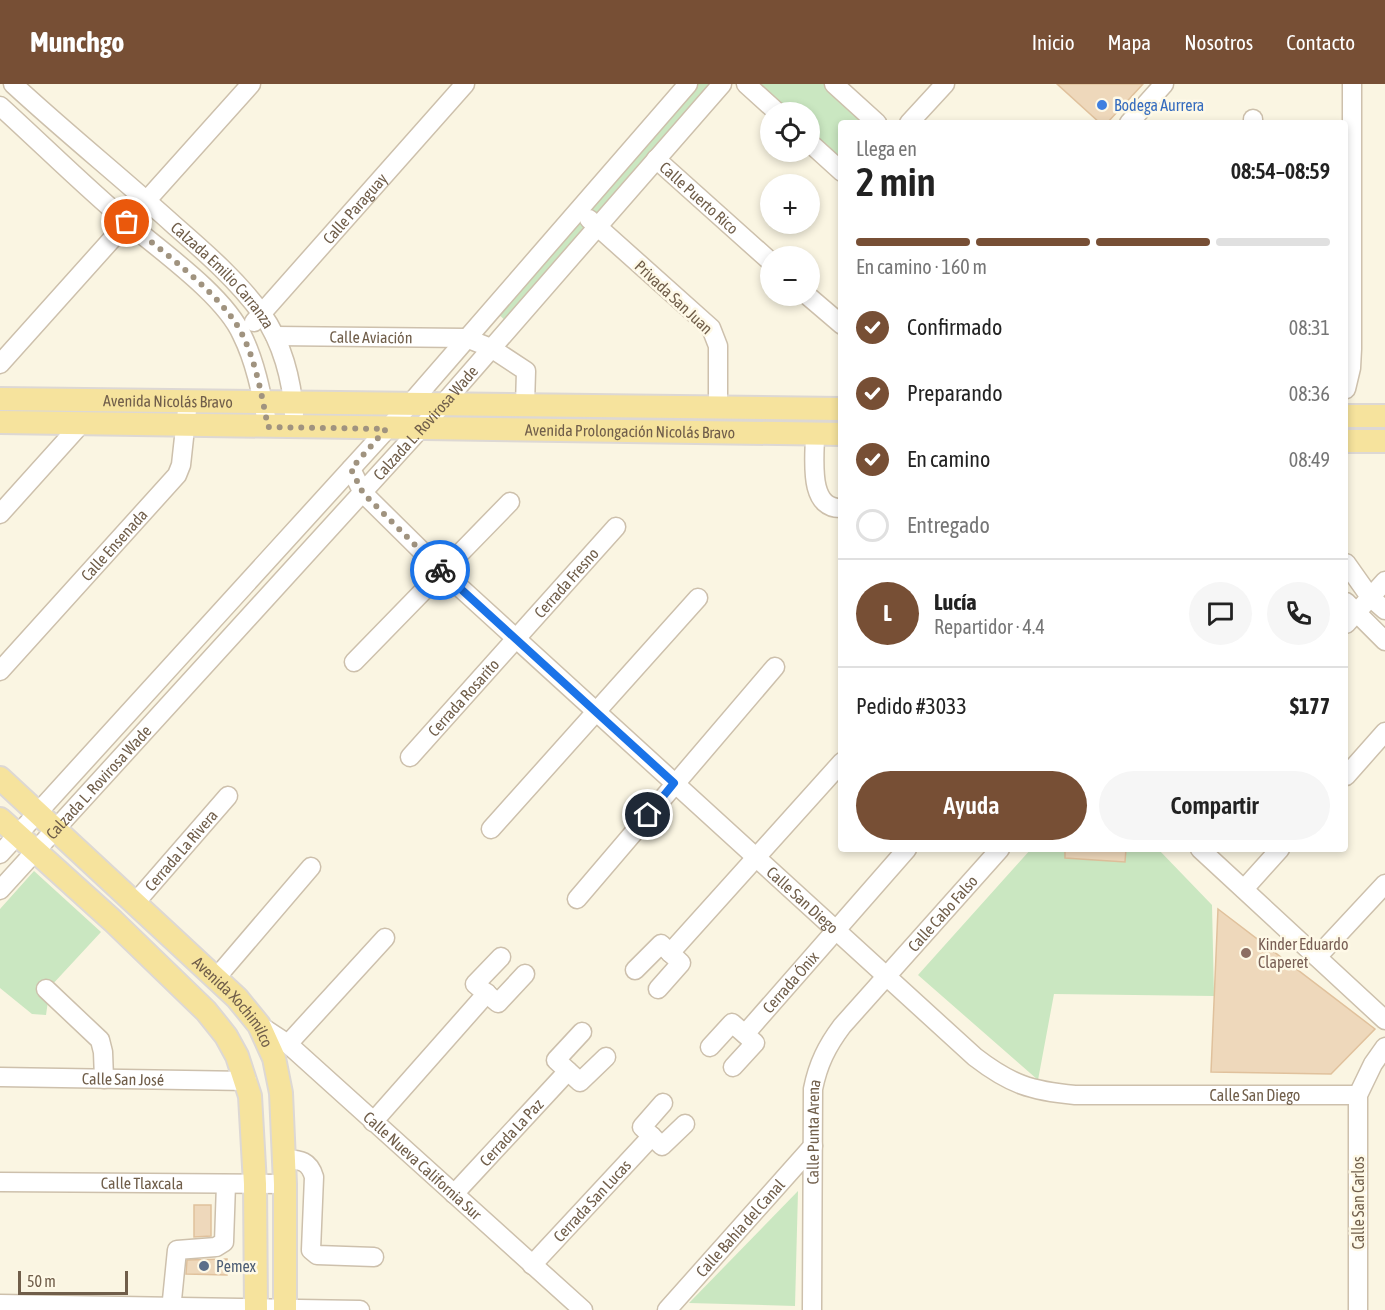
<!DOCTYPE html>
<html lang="es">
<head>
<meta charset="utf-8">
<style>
  :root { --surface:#fff; --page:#f6f6f6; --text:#222; --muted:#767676; --line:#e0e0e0; --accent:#774f35 }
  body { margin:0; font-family:"Asap Condensed",sans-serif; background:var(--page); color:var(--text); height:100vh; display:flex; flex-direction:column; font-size:22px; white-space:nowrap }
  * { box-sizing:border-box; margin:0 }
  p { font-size:20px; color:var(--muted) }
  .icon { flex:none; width:33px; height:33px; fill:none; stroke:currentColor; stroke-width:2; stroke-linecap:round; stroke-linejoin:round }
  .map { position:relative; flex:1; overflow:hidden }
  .side { position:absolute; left:838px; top:36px; width:510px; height:732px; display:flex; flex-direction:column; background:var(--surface); border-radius:6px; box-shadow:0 3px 9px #0003 }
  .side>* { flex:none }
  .controls { position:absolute; left:760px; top:18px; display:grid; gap:12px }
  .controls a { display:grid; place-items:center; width:60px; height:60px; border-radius:50%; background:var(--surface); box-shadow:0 3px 9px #0003; font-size:30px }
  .scale { position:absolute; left:18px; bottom:15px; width:110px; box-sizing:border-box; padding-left:6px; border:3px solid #705e4a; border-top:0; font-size:16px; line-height:21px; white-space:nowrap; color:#705e4a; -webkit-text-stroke:4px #fef9e7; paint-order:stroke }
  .pin { position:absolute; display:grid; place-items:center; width:51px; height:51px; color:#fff; margin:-26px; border:3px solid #fff; border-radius:50%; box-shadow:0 2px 6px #0007 }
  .courier { position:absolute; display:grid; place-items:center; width:60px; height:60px; margin:-30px; border:4px solid #1a73e8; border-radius:50%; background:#fff; color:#222; box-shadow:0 2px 8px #0007 }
  .head em { font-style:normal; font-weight:600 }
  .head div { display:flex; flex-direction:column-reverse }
  .head { display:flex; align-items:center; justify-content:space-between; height:102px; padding:0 18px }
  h1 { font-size:39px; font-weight:600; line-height:45px }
  .bar { display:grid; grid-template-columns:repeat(4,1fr); gap:9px 6px; align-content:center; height:72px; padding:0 18px }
  .bar i { height:8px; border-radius:4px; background:var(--line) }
  .bar .on { background:var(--accent) }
  .bar p { grid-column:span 4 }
  .line { display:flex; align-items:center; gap:15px; padding:0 18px; border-top:2px solid var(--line) }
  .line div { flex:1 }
  .round { display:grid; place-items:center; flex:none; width:63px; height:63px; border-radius:32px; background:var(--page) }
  ol { padding:0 18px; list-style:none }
  li { display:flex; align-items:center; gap:18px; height:66px }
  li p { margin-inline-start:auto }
  li .icon { padding:6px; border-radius:50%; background:var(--accent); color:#fff; stroke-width:4 }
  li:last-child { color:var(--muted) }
  li i { width:33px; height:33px; border:3px solid var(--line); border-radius:50% }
  .button { display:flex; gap:12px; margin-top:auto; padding:12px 18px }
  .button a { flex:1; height:69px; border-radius:36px; background:var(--accent); color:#fff; font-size:24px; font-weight:600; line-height:69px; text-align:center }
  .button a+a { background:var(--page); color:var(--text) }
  header { display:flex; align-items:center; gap:36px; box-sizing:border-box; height:84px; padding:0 30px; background:var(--accent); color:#fff }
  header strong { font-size:28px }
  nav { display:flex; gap:33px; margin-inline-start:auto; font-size:21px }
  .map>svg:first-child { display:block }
  .green { fill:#cae7c1 }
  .building { fill:#eed8bb; stroke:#e0c19c; stroke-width:1.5 }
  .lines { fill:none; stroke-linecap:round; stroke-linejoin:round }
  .minor-casing { stroke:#cdc0ac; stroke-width:21 }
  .major-casing { stroke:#ddd8d4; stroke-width:26 }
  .minor { stroke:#fff; stroke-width:18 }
  .major { stroke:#f6e39d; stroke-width:22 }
  .done { stroke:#a0937f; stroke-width:6; stroke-dasharray:0 10.8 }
  .route { stroke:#1a73e8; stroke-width:8 }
  .shop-dot { fill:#3f7fe0; stroke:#fef9e7; stroke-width:2 }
  .education-dot { fill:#8d6e63; stroke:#fef9e7; stroke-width:2 }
  .service-dot { fill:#5c6f8a; stroke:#fef9e7; stroke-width:2 }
  .labels { text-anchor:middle; stroke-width:5; stroke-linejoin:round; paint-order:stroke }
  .shop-label { font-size:16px; fill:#366cbe; stroke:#fef9e7; text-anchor:start }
  .street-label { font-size:16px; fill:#705e4a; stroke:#fef9e7 }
  .education-label { font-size:16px; fill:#785e54; stroke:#fef9e7; text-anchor:start }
  .service-label { font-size:16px; fill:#4e5e75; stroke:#fef9e7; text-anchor:start }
</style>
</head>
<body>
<header>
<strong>Munchgo</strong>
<nav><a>Inicio</a><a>Mapa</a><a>Nosotros</a><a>Contacto</a></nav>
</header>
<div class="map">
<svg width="1385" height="1226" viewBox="0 0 1385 1226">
  <rect width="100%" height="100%" fill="#faf5e2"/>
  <g class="green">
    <path d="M689,0H720L596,141L579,126Z"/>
    <path d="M746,0H834L877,39H842L841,88L810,59V28H777Z"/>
    <path d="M578,127L596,142L510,241L493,225Z"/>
    <path d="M1031,765H1158L1212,821L1214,912L1054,910L1038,996L918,891Z"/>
    <path d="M34,787L101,848L50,903L46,931L32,930L0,904V825Z"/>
    <path d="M798,1107L795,1222L689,1219Z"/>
  </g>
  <g class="building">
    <path d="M1057,0H1143L1107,39H1100Z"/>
    <path d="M1065,765H1126L1125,778L1065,774Z"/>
    <path d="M1218,825L1375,945L1331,990L1211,988Z"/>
    <path d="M194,1121H211V1152L194,1153Z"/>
    <path d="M227,1175V1191L186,1190L187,1176Z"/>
  </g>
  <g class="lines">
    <g class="minor-casing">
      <g id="minor">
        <path id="s1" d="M13,0C66,49 122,94 175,142C206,169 238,197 262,230C282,258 292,296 294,330"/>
        <path d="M746,0L777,28"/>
        <path d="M834,0L877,39"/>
        <path d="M0,22C43,61 84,102 128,139C161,167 225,212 242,251C256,279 262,313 268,343"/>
        <path d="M909,39L945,0"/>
        <path d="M1129,39L1164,0"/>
        <path d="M1253,39V35"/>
        <path d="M810,59L842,88"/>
        <path id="s2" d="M656,75L771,178"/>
        <path d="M589,135L711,244L718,262V323"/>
        <path d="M808,212L842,241"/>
        <path id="s3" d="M254,238L465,0"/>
        <path id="s4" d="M275,252L466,254L491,264L526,287L525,321"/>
        <path d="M0,280L251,0"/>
        <path d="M1346,305L1351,284L1352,265V0"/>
        <path d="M815,350C815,373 807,426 842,424"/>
        <path id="s5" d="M351,385L363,409L442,487L975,973C1010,1000 1031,1007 1075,1011H1358"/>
        <path d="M0,430L81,340"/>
        <path d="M1346,479L1370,513L1385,526"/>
        <path d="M1346,518L1385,557"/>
        <path d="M1346,540L1385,497"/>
        <path d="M354,578L510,418"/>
        <path id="s6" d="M0,587L177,391L181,381L188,317"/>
        <path id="s7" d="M410,673L616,443"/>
        <path d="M1346,692L1385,648"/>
        <path d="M491,745L698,514"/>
        <path d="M1200,765L1385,936"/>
        <path d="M0,770L410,320L688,0"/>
        <path d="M1244,805L1280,765"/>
        <path id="s8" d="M0,806L443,320L722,0"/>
        <path d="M577,815L775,583"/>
        <path id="s9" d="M135,819L228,712"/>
        <path d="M670,869L842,678"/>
        <path d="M501,873L475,900L498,919L525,890"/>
        <path d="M1317,873L1385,800"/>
        <path d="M635,886L661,860L681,879L658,905"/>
        <path d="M216,894L311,783"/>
        <path d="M46,905L100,956L103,968L104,995"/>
        <path id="s10" d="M259,941L288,960L583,1226"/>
        <path d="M582,948L556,976L580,998L606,973"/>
        <path id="s11" d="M745,950L907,765"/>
        <path d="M288,960L385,854"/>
        <path d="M710,963L732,939L755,959L733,983"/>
        <path id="s12" d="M0,993L247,997"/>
        <path d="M663,1019L642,1043L662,1062L685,1040"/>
        <path d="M373,1038L487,909"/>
        <path d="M284,1075C300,1076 309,1076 314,1093L311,1166L317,1171L374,1173"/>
        <path id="s13" d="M0,1098L285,1100"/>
        <path id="s14" d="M454,1110L568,987"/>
        <path id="s15" d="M532,1181L652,1052"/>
        <path d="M0,1220L360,1226"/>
        <path d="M171,1226L177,1166L216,1163L224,1158L226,1100"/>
        <path id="s16" d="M667,1226L813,1062"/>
        <path id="s17" d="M812,1226L813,1005C818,980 827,962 842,942L1000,765"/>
        <path d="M1358,1226V1011L1373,980L1385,963"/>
      </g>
    </g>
    <g class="major-casing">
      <g id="major">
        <path id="s18" d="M0,315L842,325"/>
        <path d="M1346,332H1385"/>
        <path id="s19" d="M0,338L842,350"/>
        <path d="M1346,357H1385"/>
        <path id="s20" d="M0,694L237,914L259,941L274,974L281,1009L285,1100V1226"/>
        <path d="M0,735L113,837L206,927L226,952L237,972L250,1012L255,1100L256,1226"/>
      </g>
    </g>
    <use href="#minor" class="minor"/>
    <use href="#major" class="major"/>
  </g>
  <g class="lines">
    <path class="done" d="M127,138C160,166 223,211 242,250C256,278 262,313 268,343L386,345L351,385L363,409L440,486"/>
    <path class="route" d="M440,486L674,699L648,731"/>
  </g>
  <circle class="shop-dot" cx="1102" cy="21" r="6"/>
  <circle class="education-dot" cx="1246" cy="869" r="6"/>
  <circle class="service-dot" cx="204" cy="1182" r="6"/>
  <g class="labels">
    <g class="shop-label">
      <text x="1114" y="27">Bodega Aurrera</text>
    </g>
    <g class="street-label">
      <text dy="6" stroke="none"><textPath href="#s2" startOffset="58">Calle Puerto Rico</textPath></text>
      <text dy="6" stroke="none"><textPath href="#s3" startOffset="152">Calle Paraguay</textPath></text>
      <text dy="6" stroke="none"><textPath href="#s1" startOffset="284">Calzada Emilio Carranza</textPath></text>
      <text transform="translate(674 213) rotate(43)" y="6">Privada San Juan</text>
      <text dy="6" stroke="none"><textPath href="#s4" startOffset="96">Calle Aviación</textPath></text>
      <text dy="6" stroke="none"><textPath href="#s18" startOffset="168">Avenida Nicolás Bravo</textPath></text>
      <text dy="6" stroke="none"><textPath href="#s8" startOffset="632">Calzada L. Rovirosa Wade</textPath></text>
      <text dy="6" stroke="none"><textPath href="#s19" startOffset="630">Avenida Prolongación Nicolás Bravo</textPath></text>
      <text dy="6" stroke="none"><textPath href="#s6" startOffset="170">Calle Ensenada</textPath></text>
      <text dy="6" stroke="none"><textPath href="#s7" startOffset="234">Cerrada Fresno</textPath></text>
      <text dy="6" stroke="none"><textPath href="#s7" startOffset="80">Cerrada Rosarito</textPath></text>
      <text dy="6" stroke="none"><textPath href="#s8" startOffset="146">Calzada L. Rovirosa Wade</textPath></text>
      <text dy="6" stroke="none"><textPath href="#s9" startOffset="70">Cerrada La Rivera</textPath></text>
      <text dy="6" stroke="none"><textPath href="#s5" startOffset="626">Calle San Diego</textPath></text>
      <text dy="6" stroke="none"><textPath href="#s17" startOffset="442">Calle Cabo Falso</textPath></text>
      <text dy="6" stroke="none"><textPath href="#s11" startOffset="69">Cerrada Ónix</textPath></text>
      <text dy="6" stroke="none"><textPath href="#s20" startOffset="324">Avenida Xochimilco</textPath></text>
      <text dy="6" stroke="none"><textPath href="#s12" startOffset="123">Calle San José</textPath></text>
      <text dy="6" stroke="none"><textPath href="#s5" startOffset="1148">Calle San Diego</textPath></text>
      <text dy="6" stroke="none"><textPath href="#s17" startOffset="178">Calle Punta Arena</textPath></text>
      <text dy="6" stroke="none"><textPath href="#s14" startOffset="84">Cerrada La Paz</textPath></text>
      <text dy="6" stroke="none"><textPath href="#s10" startOffset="216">Calle Nueva California Sur</textPath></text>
      <text dy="6" stroke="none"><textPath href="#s13" startOffset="142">Calle Tlaxcala</textPath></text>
      <text dy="6" stroke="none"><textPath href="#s15" startOffset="88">Cerrada San Lucas</textPath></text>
      <text transform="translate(1358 1119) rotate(-90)" y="6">Calle San Carlos</text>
      <text dy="6" stroke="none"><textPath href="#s16" startOffset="110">Calle Bahía del Canal</textPath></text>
    </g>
    <g class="education-label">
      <text x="1258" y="866">Kinder Eduardo<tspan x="1258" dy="18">Claperet</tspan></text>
    </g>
    <g class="service-label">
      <text x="216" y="1188">Pemex</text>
    </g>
  </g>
</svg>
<div class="controls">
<a><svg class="icon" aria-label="locate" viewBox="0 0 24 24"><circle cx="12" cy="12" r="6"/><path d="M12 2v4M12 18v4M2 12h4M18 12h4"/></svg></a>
<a>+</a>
<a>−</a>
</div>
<div class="scale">50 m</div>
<div class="pin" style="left:127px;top:138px;background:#ea580c"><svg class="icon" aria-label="bag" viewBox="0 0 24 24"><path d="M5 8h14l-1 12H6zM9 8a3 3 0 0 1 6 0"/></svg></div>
<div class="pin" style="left:648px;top:731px;background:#1f2937"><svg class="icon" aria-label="home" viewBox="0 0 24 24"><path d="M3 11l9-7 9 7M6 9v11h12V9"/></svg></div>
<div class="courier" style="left:440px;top:486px"><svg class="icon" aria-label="bike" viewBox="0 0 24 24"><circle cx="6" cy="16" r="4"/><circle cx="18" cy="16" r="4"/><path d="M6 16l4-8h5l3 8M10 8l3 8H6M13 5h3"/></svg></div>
<section class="side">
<div class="head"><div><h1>2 min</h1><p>Llega en</p></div><em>08:54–08:59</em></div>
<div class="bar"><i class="on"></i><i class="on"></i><i class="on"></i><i></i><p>En camino · 160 m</p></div>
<ol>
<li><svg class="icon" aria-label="check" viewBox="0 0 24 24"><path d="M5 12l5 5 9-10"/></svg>Confirmado<p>08:31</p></li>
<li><svg class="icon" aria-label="check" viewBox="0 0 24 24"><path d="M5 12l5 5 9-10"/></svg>Preparando<p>08:36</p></li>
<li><svg class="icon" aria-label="check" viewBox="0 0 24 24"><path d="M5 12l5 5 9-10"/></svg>En camino<p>08:49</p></li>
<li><i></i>Entregado</li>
</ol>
<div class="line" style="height:108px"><b class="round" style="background:var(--accent);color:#fff">L</b><div><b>Lucía</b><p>Repartidor · 4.4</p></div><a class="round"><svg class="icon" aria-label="chat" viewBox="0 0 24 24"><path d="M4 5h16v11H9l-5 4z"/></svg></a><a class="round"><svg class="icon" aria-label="phone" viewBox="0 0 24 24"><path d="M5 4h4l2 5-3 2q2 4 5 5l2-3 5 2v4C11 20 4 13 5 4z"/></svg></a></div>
<div class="line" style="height:78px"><div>Pedido #3033</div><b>$177</b></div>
<div class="button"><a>Ayuda</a><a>Compartir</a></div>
</section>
</div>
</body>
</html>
